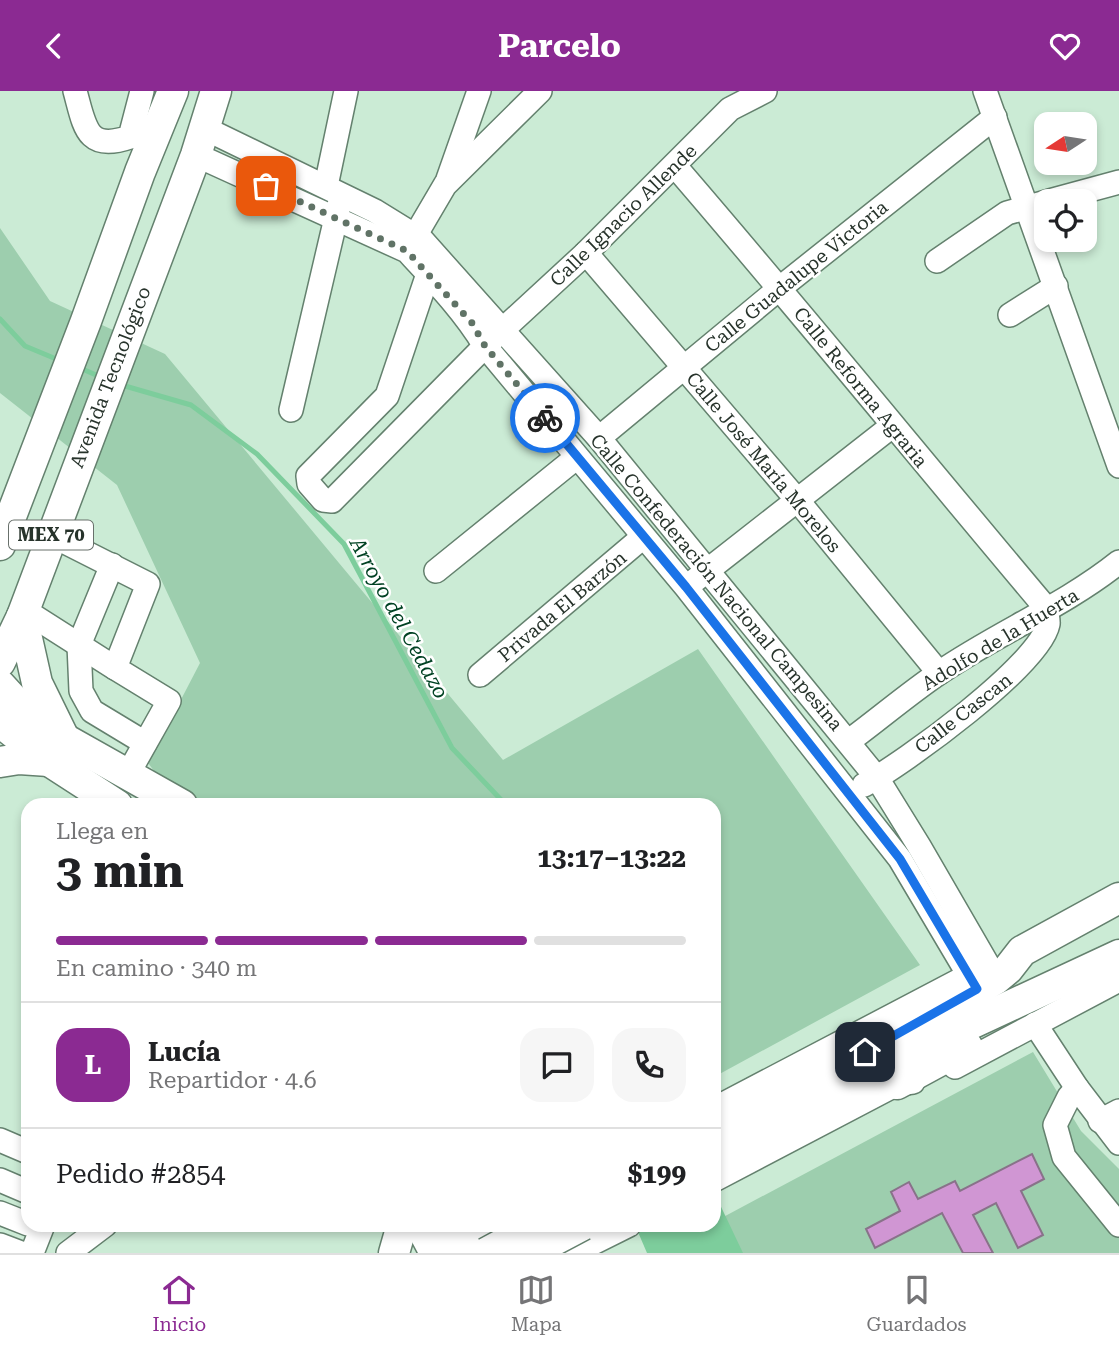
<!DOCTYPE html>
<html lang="es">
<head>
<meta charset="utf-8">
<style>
  :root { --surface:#fff; --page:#f6f6f6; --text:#202124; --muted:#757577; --line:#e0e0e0; --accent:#8b2a92 }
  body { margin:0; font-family:"Roboto Serif",serif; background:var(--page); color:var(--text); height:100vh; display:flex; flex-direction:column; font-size:26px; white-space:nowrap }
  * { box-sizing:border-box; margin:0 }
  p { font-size:23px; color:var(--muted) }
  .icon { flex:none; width:38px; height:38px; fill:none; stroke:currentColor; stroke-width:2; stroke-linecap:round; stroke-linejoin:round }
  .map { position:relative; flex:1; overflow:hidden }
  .sheet { position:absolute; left:21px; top:707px; width:700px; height:434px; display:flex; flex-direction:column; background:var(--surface); border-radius:21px; box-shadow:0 4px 10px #0003 }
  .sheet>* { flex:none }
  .needle { width:46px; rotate:258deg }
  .fabs { position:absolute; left:1034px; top:21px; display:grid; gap:14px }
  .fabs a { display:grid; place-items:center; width:63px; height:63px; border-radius:14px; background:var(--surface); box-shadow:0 4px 10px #0003; font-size:35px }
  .pin { position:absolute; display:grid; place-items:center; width:60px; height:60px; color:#fff; margin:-30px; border-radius:14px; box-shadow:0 4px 10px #0006 }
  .courier { position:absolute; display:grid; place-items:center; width:70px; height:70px; margin:-35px; border:5px solid #1a73e8; border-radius:50%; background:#fff; color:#222; box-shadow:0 2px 9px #0007 }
  .headline em { font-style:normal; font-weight:700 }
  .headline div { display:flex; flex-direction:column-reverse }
  .headline { display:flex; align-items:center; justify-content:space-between; height:119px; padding:0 35px }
  h1 { font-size:46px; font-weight:700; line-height:52px }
  .bar { display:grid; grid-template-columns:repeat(4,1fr); gap:10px 7px; align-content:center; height:84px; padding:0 35px }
  .bar i { height:9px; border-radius:5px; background:var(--line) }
  .bar .selected { background:var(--accent) }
  .bar p { grid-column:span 4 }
  .line { display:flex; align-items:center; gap:18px; padding:0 35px; border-top:2px solid var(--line) }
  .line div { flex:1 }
  .round { display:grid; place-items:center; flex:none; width:74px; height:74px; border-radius:21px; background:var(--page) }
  header { display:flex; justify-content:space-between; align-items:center; height:91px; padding:0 35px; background:var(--accent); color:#fff; font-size:32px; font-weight:700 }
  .dock { display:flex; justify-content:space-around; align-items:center; height:98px; border-top:2px solid var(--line); background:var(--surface); font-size:19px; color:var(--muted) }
  .dock a { display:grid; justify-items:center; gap:4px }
  .dock .selected { color:var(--accent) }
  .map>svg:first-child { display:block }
  .green { fill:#9dceae }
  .water { fill:#7dcd9c }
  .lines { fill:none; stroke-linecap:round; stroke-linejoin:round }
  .stream { stroke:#7dcd9c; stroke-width:5 }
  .building { fill:#d096d3; stroke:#887289; stroke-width:2 }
  .minor-casing { stroke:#64816e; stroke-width:26 }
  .major-casing { stroke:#64816e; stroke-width:33 }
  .minor { stroke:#fff; stroke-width:23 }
  .major { stroke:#fff; stroke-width:30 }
  .major-bridge-casing { stroke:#64816e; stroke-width:33; stroke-linecap:butt }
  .major-bridge { stroke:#fff; stroke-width:30 }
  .done { stroke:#607366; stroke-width:7; stroke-dasharray:0 12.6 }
  .route { stroke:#1a73e8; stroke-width:9 }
  .labels { text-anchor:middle; stroke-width:5; stroke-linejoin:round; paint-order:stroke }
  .shield { fill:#fff; stroke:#68706b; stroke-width:2 }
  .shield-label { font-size:18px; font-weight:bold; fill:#27332b }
  .street-label { font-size:19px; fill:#27332b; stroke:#fff }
  .water-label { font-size:21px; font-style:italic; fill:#004223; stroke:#fff }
</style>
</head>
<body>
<header><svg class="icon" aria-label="back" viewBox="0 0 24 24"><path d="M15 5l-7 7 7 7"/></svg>Parcelo<svg class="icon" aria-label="heart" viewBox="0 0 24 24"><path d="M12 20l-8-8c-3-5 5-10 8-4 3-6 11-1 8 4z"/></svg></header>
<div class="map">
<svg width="1119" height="1162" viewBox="0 0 1119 1162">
  <rect width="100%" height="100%" fill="#cbebd5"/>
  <g class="green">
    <path d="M0,137L50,210L165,263L503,669L698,558L920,874L714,986V714H180L148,672L200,572L117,394L0,302Z"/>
    <path d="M1033,961L1081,1040L1119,1078V1162H656L714,1134V1131Z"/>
  </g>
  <path class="water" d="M714,1101L743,1162H647L635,1134H714Z"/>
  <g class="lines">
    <g class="stream">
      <path d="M0,228L25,255L61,270"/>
      <path d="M80,277L103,287"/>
      <path d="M118,293L191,314L257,363L344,453L452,657L506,714"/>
    </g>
  </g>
  <path class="building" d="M1032,1063L1044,1088L1021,1100L1043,1144L1018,1157L996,1112L973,1124L993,1162H963L942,1122L875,1157L866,1138L900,1120L891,1101L909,1091L918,1108L955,1090L960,1100Z"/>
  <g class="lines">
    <g class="minor-casing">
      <g id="minor">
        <path d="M75,0C85,36 86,61 130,46L142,0"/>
        <path d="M985,0L1119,375"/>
        <path d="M204,37L375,120L422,149L599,347L877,687L919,755L996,888"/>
        <path d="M196,64L407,160C435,190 464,220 485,255L686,496L900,768L977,898"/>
        <path d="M675,75C801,221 922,370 1046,517C1046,522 1049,529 1048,533C1040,574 903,673 864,694"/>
        <path d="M448,88L479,0"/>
        <path d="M326,95L346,0"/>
        <path d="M1049,110L1119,91"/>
        <path d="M408,157L445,94L540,0"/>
        <path d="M586,162L798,410L939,582"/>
        <path d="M937,170L1007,122L1046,111"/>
        <path d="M428,183L387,305L308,385L309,393L323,409L332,410L485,255L586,162L730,18L765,0"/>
        <path d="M1010,224L1056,195"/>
        <path d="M291,319L339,114"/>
        <path d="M599,347L780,197L995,26"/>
        <path d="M51,444L148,493L115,577L169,610L128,683"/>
        <path d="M112,474L79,554L81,600L92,620L145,652"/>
        <path d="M436,480L577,366"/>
        <path d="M694,490L892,335"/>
        <path d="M24,519L115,577"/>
        <path d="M480,584L643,446"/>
        <path d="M849,650C879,628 908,603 939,582C997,542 1064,515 1119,471"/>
        <path d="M1035,933L1077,997L1119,1052"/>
        <path d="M955,976L1119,889"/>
        <path d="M1077,997L1069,1006L1055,1034L1064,1066L1119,1134"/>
        <path d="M714,1018L981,878"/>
        <path d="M1100,1030L1119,1020"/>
        <path d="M0,1049L28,1061"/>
        <path d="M0,1089L28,1101"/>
        <path d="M714,1089L897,993L913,991"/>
        <path d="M0,1122L28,1133"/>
        <path d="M0,1154L21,1162"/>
        <path d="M32,1162L43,1134"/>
        <path d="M68,1162L105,1134"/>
        <path d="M447,1162L496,1134"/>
        <path d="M573,1162L629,1134"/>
      </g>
    </g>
    <g class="major-casing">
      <g id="major">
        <path d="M0,454L86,230L140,81L173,0"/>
        <path d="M22,525L37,592L62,643"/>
        <path d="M0,571L22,525L196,64L216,0"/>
        <path d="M0,594L22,618L63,647L182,714"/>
        <path d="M0,631L49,670L117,714"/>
        <path d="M0,671L19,668L49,670"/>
        <path d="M897,993L967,955"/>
        <path d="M714,1041L909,939L996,888L1008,878L1022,860L1119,807"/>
        <path d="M714,1064L917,958L1119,864"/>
        <path d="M420,1134L435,1162"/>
        <path d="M450,1134L465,1162"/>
        <path d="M394,1162L402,1134"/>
      </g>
    </g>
    <use href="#minor" class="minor"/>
    <use href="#major" class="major"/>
    <g class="major-bridge-casing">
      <g id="major-bridge">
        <path d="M486,1162L538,1134"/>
        <path d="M530,1162L583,1134"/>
      </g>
    </g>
    <use href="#major-bridge" class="major-bridge"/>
  </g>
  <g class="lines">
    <path class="done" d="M266,95L407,160L472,232L485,255L545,327"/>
    <path class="route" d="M545,327L686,496L900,768L977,898L865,961"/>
  </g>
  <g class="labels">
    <rect class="shield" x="9" y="429.5" width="84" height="29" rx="5"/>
    <g class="shield-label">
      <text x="51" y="450">MEX 70</text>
    </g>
    <g class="street-label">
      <text transform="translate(623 124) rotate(-44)" y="7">Calle Ignacio Allende</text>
      <text transform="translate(796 185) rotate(-39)" y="7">Calle Guadalupe Victoria</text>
      <text transform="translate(110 286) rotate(-69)" y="7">Avenida Tecnológico</text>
      <text transform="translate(861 296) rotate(51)" y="7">Calle Reforma Agraria</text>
      <text transform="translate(764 371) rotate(50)" y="7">Calle José María Morelos</text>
      <text transform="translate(717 491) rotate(50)" y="7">Calle Confederación Nacional Campesina</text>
      <text transform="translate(562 515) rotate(-40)" y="7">Privada El Barzón</text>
      <text transform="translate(1000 548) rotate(-31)" y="7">Adolfo de la Huerta</text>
      <text transform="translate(963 622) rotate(-38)" y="7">Calle Cascan</text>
    </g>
    <g class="water-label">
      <text transform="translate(399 527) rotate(61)" y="7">Arroyo del Cedazo</text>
    </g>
  </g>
</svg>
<div class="fabs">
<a><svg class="needle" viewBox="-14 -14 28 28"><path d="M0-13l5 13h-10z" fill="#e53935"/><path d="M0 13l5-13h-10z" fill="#757577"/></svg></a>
<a><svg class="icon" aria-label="locate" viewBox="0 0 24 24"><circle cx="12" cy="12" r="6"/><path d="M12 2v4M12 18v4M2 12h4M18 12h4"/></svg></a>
</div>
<div class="pin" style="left:266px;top:95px;background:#ea580c"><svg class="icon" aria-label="bag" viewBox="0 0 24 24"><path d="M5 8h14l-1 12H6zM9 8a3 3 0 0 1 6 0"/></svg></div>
<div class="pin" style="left:865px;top:961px;background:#1f2937"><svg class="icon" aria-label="home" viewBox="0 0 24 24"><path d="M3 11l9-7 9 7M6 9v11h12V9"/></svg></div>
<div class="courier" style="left:545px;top:327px"><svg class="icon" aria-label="bike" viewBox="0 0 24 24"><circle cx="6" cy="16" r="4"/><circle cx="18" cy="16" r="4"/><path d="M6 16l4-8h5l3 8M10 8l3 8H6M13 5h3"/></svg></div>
<section class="sheet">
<div class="headline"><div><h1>3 min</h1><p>Llega en</p></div><em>13:17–13:22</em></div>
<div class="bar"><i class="selected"></i><i class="selected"></i><i class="selected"></i><i></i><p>En camino · 340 m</p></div>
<div class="line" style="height:126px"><b class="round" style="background:var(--accent);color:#fff">L</b><div><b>Lucía</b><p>Repartidor · 4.6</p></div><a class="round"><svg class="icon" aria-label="chat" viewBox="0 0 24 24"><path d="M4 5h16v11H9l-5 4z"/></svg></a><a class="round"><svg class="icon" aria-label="phone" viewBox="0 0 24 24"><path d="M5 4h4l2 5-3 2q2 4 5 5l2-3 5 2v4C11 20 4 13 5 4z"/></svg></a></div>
<div class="line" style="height:91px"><div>Pedido #2854</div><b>$199</b></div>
</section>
</div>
<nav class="dock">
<a class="selected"><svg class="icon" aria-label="home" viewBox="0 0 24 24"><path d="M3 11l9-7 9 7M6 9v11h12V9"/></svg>Inicio</a>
<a><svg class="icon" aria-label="map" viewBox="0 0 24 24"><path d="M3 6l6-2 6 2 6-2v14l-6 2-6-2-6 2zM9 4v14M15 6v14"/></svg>Mapa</a>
<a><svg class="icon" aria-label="saved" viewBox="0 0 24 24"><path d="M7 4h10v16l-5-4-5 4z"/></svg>Guardados</a>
</nav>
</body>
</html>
